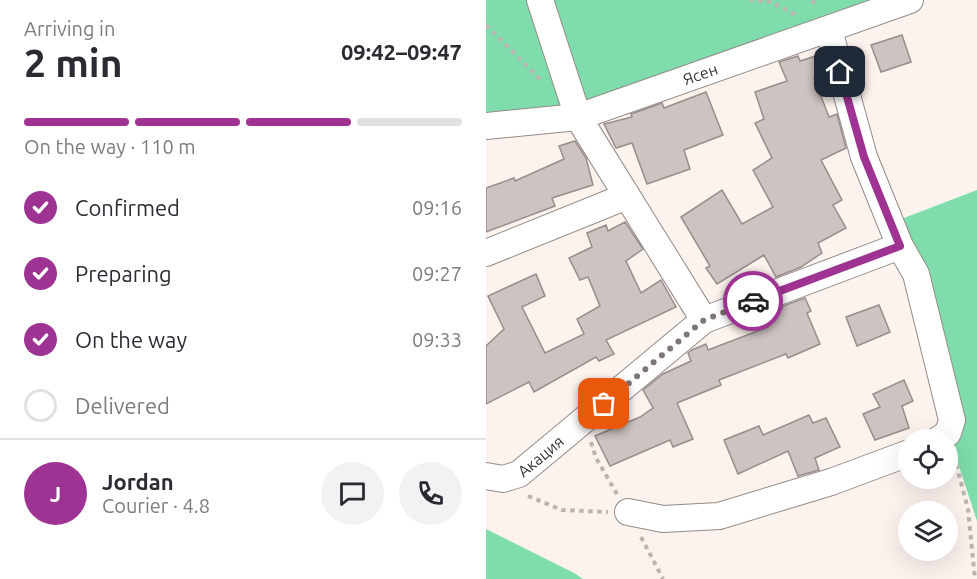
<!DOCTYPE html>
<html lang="en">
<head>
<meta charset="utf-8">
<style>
  :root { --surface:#fff; --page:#f2f2f3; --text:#2b2b33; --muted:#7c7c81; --line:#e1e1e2; --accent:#9f3393 }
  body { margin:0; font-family:Ubuntu,sans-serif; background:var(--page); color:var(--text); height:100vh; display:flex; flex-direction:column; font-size:22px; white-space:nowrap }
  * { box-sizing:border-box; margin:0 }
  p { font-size:20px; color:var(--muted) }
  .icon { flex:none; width:33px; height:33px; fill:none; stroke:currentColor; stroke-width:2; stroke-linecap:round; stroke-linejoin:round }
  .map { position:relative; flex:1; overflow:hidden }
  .side { display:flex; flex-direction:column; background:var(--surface); width:486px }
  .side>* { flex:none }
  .buttons { position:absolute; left:412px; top:429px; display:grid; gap:12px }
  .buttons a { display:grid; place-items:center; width:60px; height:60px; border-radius:50%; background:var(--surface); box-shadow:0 6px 24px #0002; font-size:30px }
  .pin { position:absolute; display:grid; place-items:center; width:51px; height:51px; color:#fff; margin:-26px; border-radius:12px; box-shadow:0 3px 9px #0006 }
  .courier { position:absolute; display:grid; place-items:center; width:60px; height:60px; margin:-30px; border:4px solid #9f3393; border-radius:50%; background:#fff; color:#222; box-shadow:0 2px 8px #0007 }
  .headline em { font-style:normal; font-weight:700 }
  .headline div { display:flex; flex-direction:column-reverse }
  .headline { display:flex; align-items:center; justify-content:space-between; height:102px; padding:0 24px }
  h1 { font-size:39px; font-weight:700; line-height:45px }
  .bar { display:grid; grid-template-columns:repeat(4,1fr); gap:9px 6px; align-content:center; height:72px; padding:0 24px }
  .bar i { height:8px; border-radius:4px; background:var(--line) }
  .bar .selected { background:var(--accent) }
  .bar p { grid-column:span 4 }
  .line { display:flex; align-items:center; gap:15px; padding:0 24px; border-top:2px solid var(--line) }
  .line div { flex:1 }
  .round { display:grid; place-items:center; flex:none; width:63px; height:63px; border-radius:32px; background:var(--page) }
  ol { padding:0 24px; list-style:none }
  li { display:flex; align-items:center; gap:18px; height:66px }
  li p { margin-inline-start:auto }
  li .icon { padding:6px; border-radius:50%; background:var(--accent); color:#fff; stroke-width:4 }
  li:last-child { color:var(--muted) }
  li i { width:33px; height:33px; border:3px solid var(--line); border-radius:50% }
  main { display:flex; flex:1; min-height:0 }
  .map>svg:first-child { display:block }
  .green { fill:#7eddab }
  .building { fill:#cdc3c1; stroke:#978d8b; stroke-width:1.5 }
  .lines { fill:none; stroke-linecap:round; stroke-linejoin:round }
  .minor-casing { stroke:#948b87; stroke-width:28 }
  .path { stroke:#bcb4b1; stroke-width:4; stroke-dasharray:4.5 4.5; stroke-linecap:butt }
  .minor { stroke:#fff; stroke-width:26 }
  .done { stroke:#7d7674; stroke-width:6; stroke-dasharray:0 10.8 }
  .route { stroke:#9f3393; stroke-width:8 }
  .labels { text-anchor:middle; stroke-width:6; stroke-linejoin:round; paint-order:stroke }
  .street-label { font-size:16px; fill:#383433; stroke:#fff }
</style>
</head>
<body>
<main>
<section class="side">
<div class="headline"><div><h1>2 min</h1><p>Arriving in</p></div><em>09:42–09:47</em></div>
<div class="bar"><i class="selected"></i><i class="selected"></i><i class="selected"></i><i></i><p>On the way · 110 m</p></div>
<ol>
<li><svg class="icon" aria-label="check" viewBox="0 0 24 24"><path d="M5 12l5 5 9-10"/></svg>Confirmed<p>09:16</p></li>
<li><svg class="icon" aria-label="check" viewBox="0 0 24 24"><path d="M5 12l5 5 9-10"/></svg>Preparing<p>09:27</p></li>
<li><svg class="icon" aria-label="check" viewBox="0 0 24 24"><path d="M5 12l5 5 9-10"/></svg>On the way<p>09:33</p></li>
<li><i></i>Delivered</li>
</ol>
<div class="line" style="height:108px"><b class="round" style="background:var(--accent);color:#fff">J</b><div><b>Jordan</b><p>Courier · 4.8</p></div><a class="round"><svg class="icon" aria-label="chat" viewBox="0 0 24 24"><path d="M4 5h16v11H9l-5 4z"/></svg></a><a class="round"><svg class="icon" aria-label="phone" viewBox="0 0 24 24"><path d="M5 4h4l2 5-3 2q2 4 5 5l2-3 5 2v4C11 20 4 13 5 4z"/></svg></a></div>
</section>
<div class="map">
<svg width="491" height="579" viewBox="0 0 491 579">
  <rect width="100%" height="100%" fill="#fcf2ee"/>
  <g class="green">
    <path d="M0,0H402L81,111L0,119Z"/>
    <path d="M491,190V521L462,433L405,223Z"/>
    <path d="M0,529L88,573L97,579H0Z"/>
  </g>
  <g class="building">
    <path d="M416,35L425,62L395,72L385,45Z"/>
    <path d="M333,55L339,74L328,78L343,117L351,114L360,148L335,160L356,200L347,205L360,228L332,243L336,253L315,267L290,277L278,255L231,284L220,268L224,266L195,217L236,190L256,224L287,207L267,170L286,158L269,123L278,119L269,92L301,81L293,62L312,56L314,61Z"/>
    <path d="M220,92L237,135L198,150L204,169L161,184L146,143L130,148L118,124L146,117L145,114L176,103L178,108Z"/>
    <path d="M89,141L100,158L107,185L66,198L69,206L0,232V188L28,178L29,181L78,159L73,146Z"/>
    <path d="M139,222L157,249L140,261L155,293L175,280L190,307L120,340L128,354L113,361L110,357L48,392L43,382L0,404V346L18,329L2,296L50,274L59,296L36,307L59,353L98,334L91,319L114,306L102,277L94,280L83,258L106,247L101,233L120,225L122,231Z"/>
    <path d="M319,298L325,311L321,313L334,344L302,358L300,354L233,380L235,385L191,403L207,439L187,447L184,440L124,466L109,436L154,417L167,408L157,390L177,374L205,361L202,353L206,350L220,344L222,350L282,327L278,317L296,309L297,306Z"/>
    <path d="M393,305L404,332L371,346L360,317Z"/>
    <path d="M418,380L427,401L416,406L423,428L389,440L377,414L394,407L387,394Z"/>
    <path d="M323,415L327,423L340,418L354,447L329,458L333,470L312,476L302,451L252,474L238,440L273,426L277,435Z"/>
  </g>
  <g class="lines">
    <g class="minor-casing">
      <g id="minor">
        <path d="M54,0L92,117L218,320"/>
        <path d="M343,30L378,157L414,246L430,274L466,420L462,433L452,440"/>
        <path id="s1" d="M0,126L92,117L424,0"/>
        <path d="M0,253L141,196"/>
        <path id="s2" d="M0,476L17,479L33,474L218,320L414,246"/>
        <path d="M142,512L177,519L233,516L345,482L423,453"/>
      </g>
    </g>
    <g class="path">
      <path d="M263,0L284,2"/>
      <path d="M281,0L312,16"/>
      <path d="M326,0L331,8"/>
      <path d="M0,25L55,80"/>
      <path d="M105,442L110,458L131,494"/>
      <path d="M468,456L482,509L489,579"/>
      <path d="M42,496L76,510L122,512"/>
      <path d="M155,537L177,579"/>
    </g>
    <use href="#minor" class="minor"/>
  </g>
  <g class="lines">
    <path class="done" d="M118,404L218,320L267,301"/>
    <path class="route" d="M267,301L414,246L378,157L354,72"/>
  </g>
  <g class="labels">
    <g class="street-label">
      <text dy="6" stroke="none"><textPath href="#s1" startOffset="222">Ясен</textPath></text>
      <text dy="6" stroke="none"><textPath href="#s2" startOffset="62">Акация</textPath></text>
    </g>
  </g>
</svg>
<div class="buttons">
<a><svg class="icon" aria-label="locate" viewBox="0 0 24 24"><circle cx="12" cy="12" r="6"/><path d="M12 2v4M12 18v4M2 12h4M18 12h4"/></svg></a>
<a><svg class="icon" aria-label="layers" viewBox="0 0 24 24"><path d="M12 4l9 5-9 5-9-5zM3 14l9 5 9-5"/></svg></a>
</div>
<div class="pin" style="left:118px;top:404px;background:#ea580c"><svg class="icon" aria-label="bag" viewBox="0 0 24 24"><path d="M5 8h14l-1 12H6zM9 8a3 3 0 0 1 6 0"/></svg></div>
<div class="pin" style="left:354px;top:72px;background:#1f2937"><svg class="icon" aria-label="home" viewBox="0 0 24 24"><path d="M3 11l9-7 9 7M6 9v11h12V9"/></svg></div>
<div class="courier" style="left:267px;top:301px"><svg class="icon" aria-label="car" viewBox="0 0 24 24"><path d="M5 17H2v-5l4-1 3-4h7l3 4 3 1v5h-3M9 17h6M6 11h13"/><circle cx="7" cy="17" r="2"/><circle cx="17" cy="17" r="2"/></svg></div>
</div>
</main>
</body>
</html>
